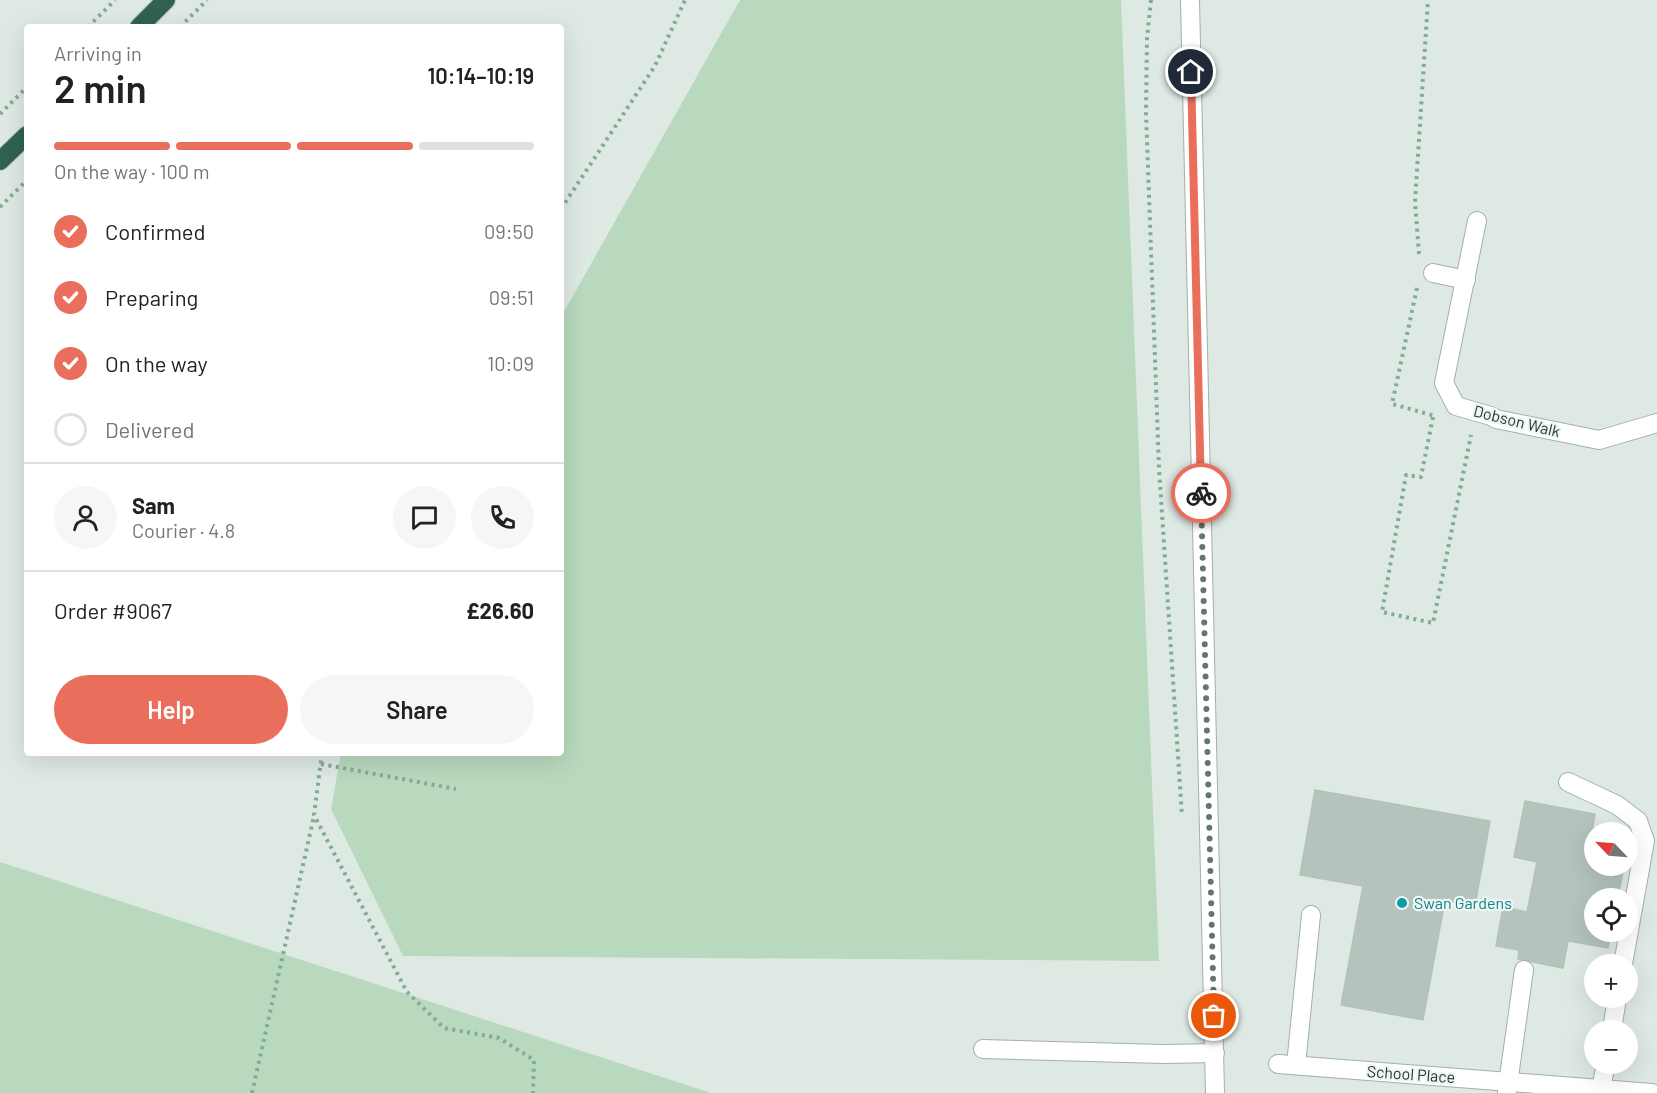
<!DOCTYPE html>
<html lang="en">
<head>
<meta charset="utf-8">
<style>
  :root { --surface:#fff; --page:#f6f6f6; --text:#222; --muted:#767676; --line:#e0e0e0; --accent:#e96f5c }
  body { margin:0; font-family:Barlow,sans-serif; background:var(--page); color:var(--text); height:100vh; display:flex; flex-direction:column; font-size:22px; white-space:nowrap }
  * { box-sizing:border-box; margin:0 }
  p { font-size:20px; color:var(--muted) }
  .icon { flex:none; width:33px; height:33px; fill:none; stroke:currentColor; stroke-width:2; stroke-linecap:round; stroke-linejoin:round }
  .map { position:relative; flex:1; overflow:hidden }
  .sheet { position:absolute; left:24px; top:24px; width:540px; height:732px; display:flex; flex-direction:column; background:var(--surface); border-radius:6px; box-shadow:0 6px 24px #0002 }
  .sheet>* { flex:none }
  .needle { width:39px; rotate:295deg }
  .controls { position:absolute; left:1584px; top:822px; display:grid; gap:12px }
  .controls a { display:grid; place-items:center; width:54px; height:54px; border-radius:50%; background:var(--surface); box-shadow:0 6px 24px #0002; font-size:30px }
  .pin { position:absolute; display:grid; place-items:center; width:51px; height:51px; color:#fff; margin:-26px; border:3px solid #fff; border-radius:50%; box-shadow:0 2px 6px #0007 }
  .courier { position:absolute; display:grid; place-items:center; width:60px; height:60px; margin:-30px; border:4px solid #e96f5c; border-radius:50%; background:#fff; color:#222; box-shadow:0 2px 8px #0007 }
  .headline em { font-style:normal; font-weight:600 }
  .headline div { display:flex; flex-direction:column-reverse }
  .headline { display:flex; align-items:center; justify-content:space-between; height:102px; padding:0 30px }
  h1 { font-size:39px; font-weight:600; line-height:45px }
  .bar { display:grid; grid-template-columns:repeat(4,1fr); gap:9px 6px; align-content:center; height:72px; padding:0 30px }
  .bar i { height:8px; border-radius:4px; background:var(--line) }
  .bar .active { background:var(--accent) }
  .bar p { grid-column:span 4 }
  .line { display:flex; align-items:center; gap:15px; padding:0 30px; border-top:2px solid var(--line) }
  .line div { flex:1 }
  .round { display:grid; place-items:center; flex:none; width:63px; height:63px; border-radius:32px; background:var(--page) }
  ol { padding:0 30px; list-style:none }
  li { display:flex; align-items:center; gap:18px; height:66px }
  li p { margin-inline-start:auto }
  li .icon { padding:6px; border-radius:50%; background:var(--accent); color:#fff; stroke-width:4 }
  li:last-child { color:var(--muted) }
  li i { width:33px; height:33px; border:3px solid var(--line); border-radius:50% }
  .primary-button { display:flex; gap:12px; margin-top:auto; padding:12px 30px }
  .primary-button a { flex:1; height:69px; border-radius:36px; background:var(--accent); color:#fff; font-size:24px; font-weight:600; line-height:69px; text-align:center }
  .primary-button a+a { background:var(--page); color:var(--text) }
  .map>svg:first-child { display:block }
  .green { fill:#b8d9be }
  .building { fill:#b4c4bc; stroke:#b2c2b9; stroke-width:1.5 }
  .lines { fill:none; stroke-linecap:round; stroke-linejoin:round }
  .minor-casing { stroke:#a2b0a9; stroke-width:20 }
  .highway-casing { stroke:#bcc3c1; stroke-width:20 }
  .path { stroke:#81ab99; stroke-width:4; stroke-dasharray:3 4.5; stroke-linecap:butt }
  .minor { stroke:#fff; stroke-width:18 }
  .highway { stroke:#2f6252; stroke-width:18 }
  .done { stroke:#64766e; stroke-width:6; stroke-dasharray:0 10.8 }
  .route { stroke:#e96f5c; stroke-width:8 }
  .culture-dot { fill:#0f9aa8; stroke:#eff6f2; stroke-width:2 }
  .labels { text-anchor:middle; stroke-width:4.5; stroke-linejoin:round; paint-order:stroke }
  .street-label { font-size:16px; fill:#21382f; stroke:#eff6f2 }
  .culture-label { font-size:16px; fill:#0d838f; stroke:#eff6f2; text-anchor:start }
</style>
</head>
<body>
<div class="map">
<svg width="1657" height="1093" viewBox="0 0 1657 1093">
  <rect width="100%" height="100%" fill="#dfe9e3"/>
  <g class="green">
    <path d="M740,0H1121L1159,961L403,956L331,809L341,753H561V317Z"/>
    <path d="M0,862L711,1093H0Z"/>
  </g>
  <g class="building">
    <path d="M1315,790L1490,821L1475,906L1445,900L1423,1020L1341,1005L1363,886L1300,875Z"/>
    <path d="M1525,801L1595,814L1592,832H1597H1594V866H1624L1618,898H1594V932H1611L1608,948L1568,941L1563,968L1518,959L1519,950L1496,946L1503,907L1527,912L1537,862L1514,857Z"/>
  </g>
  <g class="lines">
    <g class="minor-casing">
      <g id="minor">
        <path d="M1190,0L1215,1093"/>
        <path d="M1477,221L1444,383L1456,406L1491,416L1496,419L1599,440L1657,423"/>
        <path d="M1433,273L1466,280"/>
        <path d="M1568,782L1617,805L1638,821L1645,841L1623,964"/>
        <path d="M1612,1030L1617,998"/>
        <path d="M983,1049L1164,1054L1215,1053"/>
        <path d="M1278,1064L1652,1093"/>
        <path d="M1296,1065L1311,915"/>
        <path d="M1601,1088L1606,1064"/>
        <path d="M1507,1091L1524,970"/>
      </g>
    </g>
    <g class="highway-casing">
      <g id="highway">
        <path d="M139,27L166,0"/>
        <path d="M0,161L27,135"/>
      </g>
    </g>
    <g class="path">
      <path d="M1151,0L1147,38L1146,113L1159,468L1182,816"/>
      <path d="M88,27L115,0"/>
      <path d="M180,27L207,0"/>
      <path d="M0,114L27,87"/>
      <path d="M0,207L27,180"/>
      <path d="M561,209L655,66L685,0"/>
      <path d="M1419,254L1415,202L1428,0"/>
      <path d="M1417,288L1392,404L1435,416"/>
      <path d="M1433,417L1421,477L1406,475L1382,612L1433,623L1471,435"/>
      <path d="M322,753L314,815L407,992L444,1028L499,1038L534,1060L533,1093"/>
      <path d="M321,764L456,789"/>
      <path d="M252,1093L314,816"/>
    </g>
    <use href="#minor" class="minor"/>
    <use href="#highway" class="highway"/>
  </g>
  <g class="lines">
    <path class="done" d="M1201,493L1214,1016"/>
    <path class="route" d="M1191,72L1201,493"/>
  </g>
  <circle class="culture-dot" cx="1402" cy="903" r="6"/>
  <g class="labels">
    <g class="street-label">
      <text transform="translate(1517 421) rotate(14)" y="6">Dobson Walk</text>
      <text transform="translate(1411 1074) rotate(4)" y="6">School Place</text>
    </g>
    <g class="culture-label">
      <text x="1414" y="909">Swan Gardens</text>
    </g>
  </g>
</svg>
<div class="controls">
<a><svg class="needle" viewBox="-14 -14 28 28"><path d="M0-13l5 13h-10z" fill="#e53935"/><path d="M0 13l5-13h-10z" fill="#767676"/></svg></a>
<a><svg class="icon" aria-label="locate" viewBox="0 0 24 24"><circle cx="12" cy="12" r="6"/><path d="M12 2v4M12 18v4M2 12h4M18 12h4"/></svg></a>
<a>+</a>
<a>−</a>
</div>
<div class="pin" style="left:1214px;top:1016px;background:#ea580c"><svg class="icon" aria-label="bag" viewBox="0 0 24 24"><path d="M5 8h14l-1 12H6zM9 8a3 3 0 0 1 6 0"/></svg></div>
<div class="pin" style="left:1191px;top:72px;background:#1f2937"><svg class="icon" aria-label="home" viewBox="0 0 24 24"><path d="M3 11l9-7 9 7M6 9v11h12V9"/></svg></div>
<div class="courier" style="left:1201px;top:493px"><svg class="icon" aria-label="bike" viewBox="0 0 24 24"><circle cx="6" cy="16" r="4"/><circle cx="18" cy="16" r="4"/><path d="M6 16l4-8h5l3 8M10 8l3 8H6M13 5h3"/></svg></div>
<section class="sheet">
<div class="headline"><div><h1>2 min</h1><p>Arriving in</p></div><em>10:14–10:19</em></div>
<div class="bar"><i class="active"></i><i class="active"></i><i class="active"></i><i></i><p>On the way · 100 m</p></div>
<ol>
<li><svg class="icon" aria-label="check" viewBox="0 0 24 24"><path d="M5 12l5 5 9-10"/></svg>Confirmed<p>09:50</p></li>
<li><svg class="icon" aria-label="check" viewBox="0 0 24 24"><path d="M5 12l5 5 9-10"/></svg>Preparing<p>09:51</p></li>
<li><svg class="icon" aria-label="check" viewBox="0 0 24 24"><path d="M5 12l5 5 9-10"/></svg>On the way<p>10:09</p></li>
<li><i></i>Delivered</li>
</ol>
<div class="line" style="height:108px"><a class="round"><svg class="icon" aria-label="person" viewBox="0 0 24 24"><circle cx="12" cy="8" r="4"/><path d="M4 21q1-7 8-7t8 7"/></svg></a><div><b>Sam</b><p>Courier · 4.8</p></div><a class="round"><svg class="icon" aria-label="chat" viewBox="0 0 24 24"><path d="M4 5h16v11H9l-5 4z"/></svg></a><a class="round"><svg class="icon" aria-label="phone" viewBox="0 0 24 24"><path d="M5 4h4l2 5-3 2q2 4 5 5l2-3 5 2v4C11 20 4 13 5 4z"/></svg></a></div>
<div class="line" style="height:78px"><div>Order #9067</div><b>£26.60</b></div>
<div class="primary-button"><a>Help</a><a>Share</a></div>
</section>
</div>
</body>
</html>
